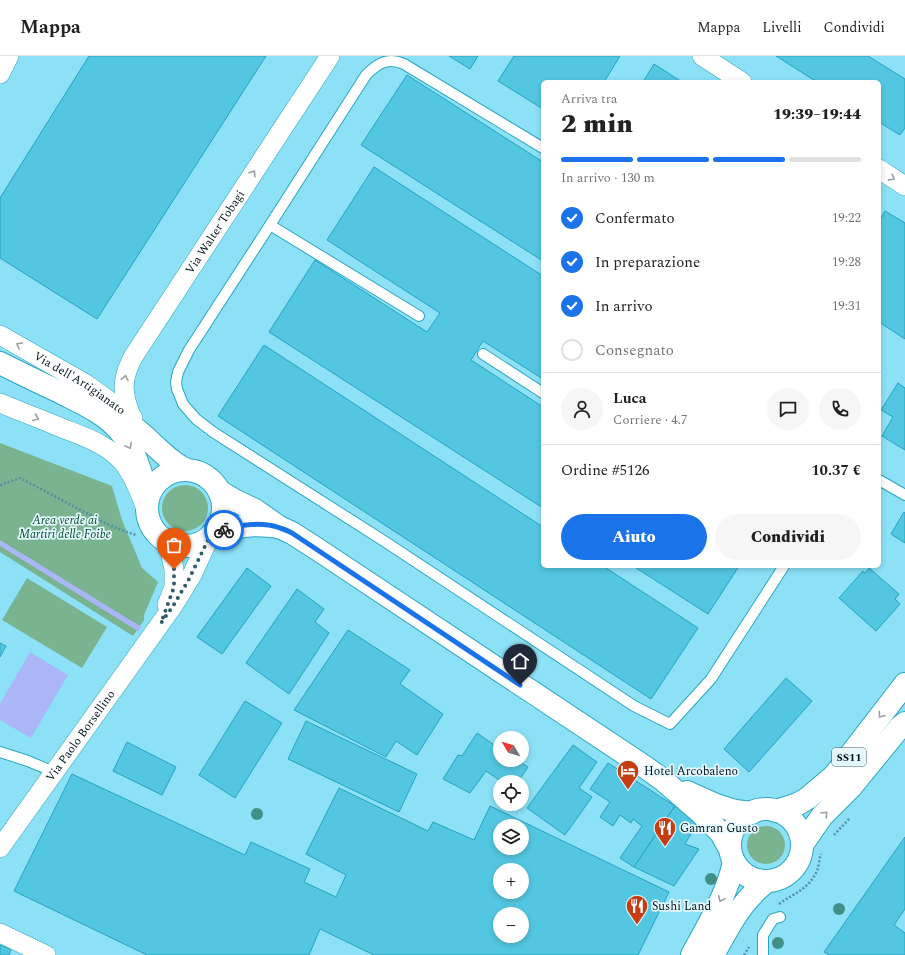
<!DOCTYPE html>
<html lang="it">
<head>
<meta charset="utf-8">
<style>
  :root { --surface:#fff; --page:#f6f6f6; --text:#222; --muted:#767676; --line:#e0e0e0; --accent:#1a73e8 }
  body { margin:0; font-family:Spectral,serif; background:var(--page); color:var(--text); height:100vh; display:flex; flex-direction:column; font-size:15px; white-space:nowrap }
  * { box-sizing:border-box; margin:0 }
  p { font-size:13px; color:var(--muted) }
  .icon { flex:none; width:22px; height:22px; fill:none; stroke:currentColor; stroke-width:2; stroke-linecap:round; stroke-linejoin:round }
  .map { position:relative; flex:1; overflow:hidden }
  .sheet { position:absolute; left:541px; top:24px; width:340px; height:488px; display:flex; flex-direction:column; background:var(--surface); border-radius:6px; box-shadow:0 2px 6px #0003 }
  .sheet>* { flex:none }
  .needle { width:26px; rotate:308deg }
  .controls { position:absolute; left:493px; top:675px; display:grid; gap:8px }
  .controls a { display:grid; place-items:center; width:36px; height:36px; border-radius:50%; background:var(--surface); box-shadow:0 2px 6px #0003; font-size:20px }
  .pin { position:absolute; display:grid; place-items:center; width:34px; height:34px; color:#fff; margin:-41px -17px; border-radius:50% 50% 50% 0; rotate:-45deg; box-shadow:0 0 4px #0007 }
  .pin .icon { rotate:45deg }
  .courier { position:absolute; display:grid; place-items:center; width:40px; height:40px; margin:-20px; border:3px solid #1a73e8; border-radius:50%; background:#fff; color:#222; box-shadow:0 1px 5px #0007 }
  .summary em { font-style:normal; font-weight:800 }
  .summary div { display:flex; flex-direction:column-reverse }
  .summary { display:flex; align-items:center; justify-content:space-between; height:68px; padding:0 20px }
  h1 { font-size:26px; font-weight:800; line-height:30px }
  .bar { display:grid; grid-template-columns:repeat(4,1fr); gap:6px 4px; align-content:center; height:48px; padding:0 20px }
  .bar i { height:5px; border-radius:3px; background:var(--line) }
  .bar .current { background:var(--accent) }
  .bar p { grid-column:span 4 }
  .line { display:flex; align-items:center; gap:10px; padding:0 20px; border-top:1px solid var(--line) }
  .line div { flex:1 }
  .round { display:grid; place-items:center; flex:none; width:42px; height:42px; border-radius:21px; background:var(--page) }
  ol { padding:0 20px; list-style:none }
  li { display:flex; align-items:center; gap:12px; height:44px }
  li p { margin-inline-start:auto }
  li .icon { padding:4px; border-radius:50%; background:var(--accent); color:#fff; stroke-width:4 }
  li:last-child { color:var(--muted) }
  li i { width:22px; height:22px; border:2px solid var(--line); border-radius:50% }
  .cta { display:flex; gap:8px; margin-top:auto; padding:8px 20px }
  .cta a { flex:1; height:46px; border-radius:24px; background:var(--accent); color:#fff; font-size:16px; font-weight:800; line-height:46px; text-align:center }
  .cta a+a { background:var(--page); color:var(--text) }
  header { display:flex; align-items:center; gap:24px; box-sizing:border-box; height:56px; padding:0 20px; background:var(--surface); border-bottom:1px solid var(--line) }
  header strong { font-size:19px }
  nav { display:flex; gap:22px; margin-inline-start:auto; font-size:14px }
  .map>svg:first-child { display:block }
  .green { fill:#79b38f }
  .water { fill:#abb6f8 }
  .lines { fill:none; stroke-linecap:round; stroke-linejoin:round }
  .stream { stroke:#abb6f8; stroke-width:5 }
  .building { fill:#53c7e2; stroke:#25a3be; fill-rule:evenodd }
  .lane-casing { stroke:#2aa7c1; stroke-width:12 }
  .street-casing { stroke:#2aa7c1; stroke-width:20 }
  .secondary-casing { stroke:#2aa7c1; stroke-width:24 }
  .primary-casing { stroke:#2aa7c1; stroke-width:24 }
  .path { stroke:#5591a1; stroke-width:2.5; stroke-dasharray:2 2; stroke-linecap:butt }
  .lane { stroke:#fff; stroke-width:10 }
  .street { stroke:#fff; stroke-width:19 }
  .secondary { stroke:#fff; stroke-width:22 }
  .primary { stroke:#fff; stroke-width:22 }
  .tree { fill:#409087 }
  .oneway { stroke:#99a1a3 }
  .done { stroke:#315c67; stroke-width:4; stroke-dasharray:0 7.2 }
  .route { stroke:#1a73e8; stroke-width:5 }
  .labels { text-anchor:middle; stroke-width:3.5; stroke-linejoin:round; paint-order:stroke }
  .shield { fill:#e4f7fd; stroke:#44585e; stroke-width:1 }
  .shield-label { font-size:11px; font-weight:bold; fill:#00141a }
  .street-label { font-size:12px; fill:#00141a; stroke:#e4f7fd }
  .park-label { font-size:12px; font-style:italic; fill:#024e2c; stroke:#e4f7fd }
  .poi-label { font-size:12px; fill:#00141a; stroke:#e4f7fd; text-anchor:start }
</style>
</head>
<body>
<header>
<strong>Mappa</strong>
<nav><a>Mappa</a><a>Livelli</a><a>Condividi</a></nav>
</header>
<div class="map">
<svg width="905" height="899" viewBox="0 0 905 899">
  <rect width="100%" height="100%" fill="#8ce1f7"/>
  <g class="green">
    <path d="M0,387L112,430L122,464L142,512L158,526L144,559V564L133,580L0,496Z"/>
    <circle cx="185" cy="452" r="23"/>
    <path d="M27,522L107,571L82,612L2,564Z"/>
    <circle cx="766" cy="789" r="19"/>
  </g>
  <path class="water" d="M30,596L68,619L31,682L0,664V648Z"/>
  <g class="lines">
    <path class="stream" d="M0,487L138,572"/>
  </g>
  <g class="building">
    <path d="M89,0H266L97,263L0,202V142Z"/>
    <path d="M449,0H478L470,13Z"/>
    <path d="M514,0H620L604,26H543V53L498,25Z"/>
    <path d="M776,0H868L905,23V72L900,79L879,66V26H817Z"/>
    <path d="M654,8L682,26H643Z"/>
    <path d="M407,19L543,106V205L361,89Z"/>
    <path d="M374,111L543,220V323L483,285L471,304L543,351V452L269,276L315,204L427,276L440,257L327,184Z"/>
    <path d="M885,155L905,167V283L879,266V165Z"/>
    <path d="M264,289L543,471V510H603L698,572L651,643L218,360Z"/>
    <path d="M898,327L905,332V394L882,380L893,361L881,354Z"/>
    <path d="M904,456L905,457V487L891,478Z"/>
    <path d="M633,510H739L708,558Z"/>
    <path d="M247,512L271,530L222,598L197,581Z"/>
    <path d="M869,512L899,538L895,543L900,548L876,575L839,542L863,515L865,517Z"/>
    <path d="M297,533L324,553L315,566L329,577L289,638L246,607Z"/>
    <path d="M348,574L410,614L400,628L443,658L417,699L396,685L386,701L294,654Z"/>
    <path d="M0,587L6,590L0,601Z"/>
    <path d="M786,622L812,645L749,716L724,693Z"/>
    <path d="M245,645L282,667L235,742L199,719Z"/>
    <path d="M306,665L417,718L399,756L288,703Z"/>
    <path d="M477,677L500,693V704H517L528,711L518,726H502L486,715L470,737L443,723L458,699L462,700Z"/>
    <path d="M127,686L176,711L162,739L113,715Z"/>
    <path d="M573,689L597,706L579,732L592,741L565,779L527,752Z"/>
    <path d="M608,707L675,750L634,811L620,802L642,770L633,763L631,767L620,759L613,770L600,761L610,746L590,733Z"/>
    <path d="M72,718L245,799L251,786L310,813L304,826L336,841L346,819L306,798L339,732L428,775L433,766L474,784L490,750L669,836L638,899H374L320,873L309,899H147L14,835ZM500,770H522V792H500ZM500,814H522V836H500ZM500,858H522V880H500Z"/>
    <path d="M675,750L699,764L685,788L699,793L674,830L634,811Z"/>
    <path d="M905,781V853L894,869L905,877V899H829L824,896Z"/>
    <path d="M0,889L11,893L9,899H0Z"/>
  </g>
  <g class="lines">
    <g class="lane-casing">
      <g id="lane">
        <path d="M270,169L189,294L178,316L176,326L177,333L183,348L196,363L213,376L384,485L634,650L670,668L711,623L784,510"/>
        <path d="M419,260L270,169L366,19C378,7 388,1 404,8L543,92"/>
        <path d="M483,298L543,337"/>
        <path d="M879,424L905,439"/>
        <path d="M0,696L28,705L54,716"/>
        <path d="M763,899V879L773,863L780,861"/>
      </g>
    </g>
    <g class="street-casing">
      <g id="street">
        <path d="M702,0L742,26"/>
        <path d="M0,18L9,0"/>
        <path d="M879,113L905,130"/>
        <path id="s1" d="M0,279L86,328L133,362"/>
        <path d="M0,347C19,355 38,362 57,370C81,380 108,387 125,409C135,422 140,438 146,453"/>
        <path id="s2" d="M131,360C122,336 121,324 133,301L330,0"/>
        <path d="M167,549L174,531V513L168,487"/>
        <path id="s3" d="M0,792L173,550L192,519L209,482"/>
        <path d="M0,877L46,899"/>
      </g>
    </g>
    <g class="secondary-casing">
      <g id="secondary">
        <path d="M0,307C20,317 40,327 60,336C81,347 103,356 119,374C135,392 141,418 148,440"/>
        <path d="M112,358C120,362 128,367 136,373C153,386 167,405 187,414"/>
        <circle cx="185" cy="452" r="38"/>
        <path d="M219,435L234,444L255,454L279,471L292,477L317,493L645,711L663,724L701,757L721,777L730,793"/>
        <path d="M212,478C236,470 253,467 278,471"/>
        <path d="M687,736L716,749L735,755L752,757"/>
      </g>
    </g>
    <g class="primary-casing">
      <g id="primary">
        <circle cx="766" cy="789" r="36"/>
        <path d="M776,755L798,748L808,742L834,720L905,628"/>
        <path d="M802,789L822,760L851,731L900,671L905,667"/>
        <path d="M692,899C708,869 727,839 734,806"/>
        <path d="M713,899C725,878 736,855 753,838C757,833 763,829 767,825"/>
      </g>
    </g>
    <g class="path">
      <path d="M0,429L20,422L107,468L121,474L136,479"/>
      <path d="M834,779L850,762"/>
      <path d="M779,848C794,837 808,834 817,815C819,810 819,803 821,798"/>
      <path d="M744,899L749,891"/>
    </g>
    <use href="#lane" class="lane"/>
    <use href="#street" class="street"/>
    <use href="#secondary" class="secondary"/>
    <use href="#primary" class="primary"/>
  </g>
  <g class="tree">
    <circle cx="257" cy="758" r="6"/>
    <circle cx="711" cy="823" r="6"/>
    <circle cx="839" cy="853" r="6"/>
    <circle cx="778" cy="887" r="6"/>
  </g>
  <defs><path id="oneway-chevron" d="M-2-3.5L2.5 0L-2 3.5" fill="none" stroke-width="1.6" stroke-linecap="round" stroke-linejoin="round"/></defs>
  <g class="oneway">
    <use href="#oneway-chevron" transform="translate(253 117) rotate(-57)"/>
    <use href="#oneway-chevron" transform="translate(892 122) rotate(32)"/>
    <use href="#oneway-chevron" transform="translate(19 289) rotate(-150)"/>
    <use href="#oneway-chevron" transform="translate(125 322) rotate(-79)"/>
    <use href="#oneway-chevron" transform="translate(36 362) rotate(22)"/>
    <use href="#oneway-chevron" transform="translate(129 390) rotate(62)"/>
    <use href="#oneway-chevron" transform="translate(881 659) rotate(127)"/>
    <use href="#oneway-chevron" transform="translate(825 758) rotate(-47)"/>
    <use href="#oneway-chevron" transform="translate(721 843) rotate(114)"/>
  </g>
  <g class="lines">
    <path class="done" d="M174,513V531L161,567L173,550L188,525L209,482L212,478L224,474"/>
    <path class="route" d="M224,474C241,468 263,466 280,472C284,473 288,475 292,477L520,629"/>
  </g>
  <defs>
    <g id="hotel-pin" transform="scale(1.15)"><path d="M0 17L-7.5 6A9.5 9.5 0 1 1 7.5 6Z" fill="#c53d11" stroke="#e4f7fd"/><path d="M-6-4.5h1.5V1H6V5H4.5V3h-9V5H-6ZM-4 0a1.8 1.8 0 1 1 3.6 0ZM.5 0V-2.5h3Q6-2.5 6 0Z" fill="#fff"/></g>
    <g id="restaurant-pin" transform="scale(1.15)"><path d="M0 17L-7.5 6A9.5 9.5 0 1 1 7.5 6Z" fill="#c53d11" stroke="#e4f7fd"/><path d="M-5-6h1v4h1v-4h1v4h1v-4h1v5L-1.5 .5V6h-2V.5L-5-1ZM5-6V6H3V1.5H1.5Q1.5-4 5-6Z" fill="#fff"/></g>
  </defs>
  <g fill-rule="evenodd">
    <use href="#hotel-pin" x="628" y="715"/>
    <use href="#restaurant-pin" x="665" y="772"/>
    <use href="#restaurant-pin" x="637" y="850"/>
  </g>
  <g class="labels">
    <rect class="shield" x="832" y="692" width="34" height="18" rx="3"/>
    <g class="shield-label">
      <text x="849" y="705">SS11</text>
    </g>
    <g class="street-label">
      <text dy="4" stroke="none"><textPath href="#s2" startOffset="211">Via Walter Tobagi</textPath></text>
      <text dy="4" stroke="none"><textPath href="#s1" startOffset="93">Via dell'Artigianato</textPath></text>
      <text dy="4" stroke="none"><textPath href="#s3" startOffset="138">Via Paolo Borsellino</textPath></text>
    </g>
    <g class="park-label">
      <text x="65" y="468">Area verde ai<tspan x="65" dy="14">Martiri delle Foibe</tspan></text>
    </g>
    <g class="poi-label">
      <text x="644" y="719">Hotel Arcobaleno</text>
      <text x="680" y="776">Gamran Gusto</text>
      <text x="652" y="854">Sushi Land</text>
    </g>
  </g>
</svg>
<div class="controls">
<a><svg class="needle" viewBox="-14 -14 28 28"><path d="M0-13l5 13h-10z" fill="#e53935"/><path d="M0 13l5-13h-10z" fill="#767676"/></svg></a>
<a><svg class="icon" aria-label="locate" viewBox="0 0 24 24"><circle cx="12" cy="12" r="6"/><path d="M12 2v4M12 18v4M2 12h4M18 12h4"/></svg></a>
<a><svg class="icon" aria-label="layers" viewBox="0 0 24 24"><path d="M12 4l9 5-9 5-9-5zM3 14l9 5 9-5"/></svg></a>
<a>+</a>
<a>−</a>
</div>
<div class="pin" style="left:174px;top:513px;background:#ea580c"><svg class="icon" aria-label="bag" viewBox="0 0 24 24"><path d="M5 8h14l-1 12H6zM9 8a3 3 0 0 1 6 0"/></svg></div>
<div class="pin" style="left:520px;top:629px;background:#1f2937"><svg class="icon" aria-label="home" viewBox="0 0 24 24"><path d="M3 11l9-7 9 7M6 9v11h12V9"/></svg></div>
<div class="courier" style="left:224px;top:474px"><svg class="icon" aria-label="bike" viewBox="0 0 24 24"><circle cx="6" cy="16" r="4"/><circle cx="18" cy="16" r="4"/><path d="M6 16l4-8h5l3 8M10 8l3 8H6M13 5h3"/></svg></div>
<section class="sheet">
<div class="summary"><div><h1>2 min</h1><p>Arriva tra</p></div><em>19:39–19:44</em></div>
<div class="bar"><i class="current"></i><i class="current"></i><i class="current"></i><i></i><p>In arrivo · 130 m</p></div>
<ol>
<li><svg class="icon" aria-label="check" viewBox="0 0 24 24"><path d="M5 12l5 5 9-10"/></svg>Confermato<p>19:22</p></li>
<li><svg class="icon" aria-label="check" viewBox="0 0 24 24"><path d="M5 12l5 5 9-10"/></svg>In preparazione<p>19:28</p></li>
<li><svg class="icon" aria-label="check" viewBox="0 0 24 24"><path d="M5 12l5 5 9-10"/></svg>In arrivo<p>19:31</p></li>
<li><i></i>Consegnato</li>
</ol>
<div class="line" style="height:72px"><a class="round"><svg class="icon" aria-label="person" viewBox="0 0 24 24"><circle cx="12" cy="8" r="4"/><path d="M4 21q1-7 8-7t8 7"/></svg></a><div><b>Luca</b><p>Corriere · 4.7</p></div><a class="round"><svg class="icon" aria-label="chat" viewBox="0 0 24 24"><path d="M4 5h16v11H9l-5 4z"/></svg></a><a class="round"><svg class="icon" aria-label="phone" viewBox="0 0 24 24"><path d="M5 4h4l2 5-3 2q2 4 5 5l2-3 5 2v4C11 20 4 13 5 4z"/></svg></a></div>
<div class="line" style="height:52px"><div>Ordine #5126</div><b>10.37 €</b></div>
<div class="cta"><a>Aiuto</a><a>Condividi</a></div>
</section>
</div>
</body>
</html>
